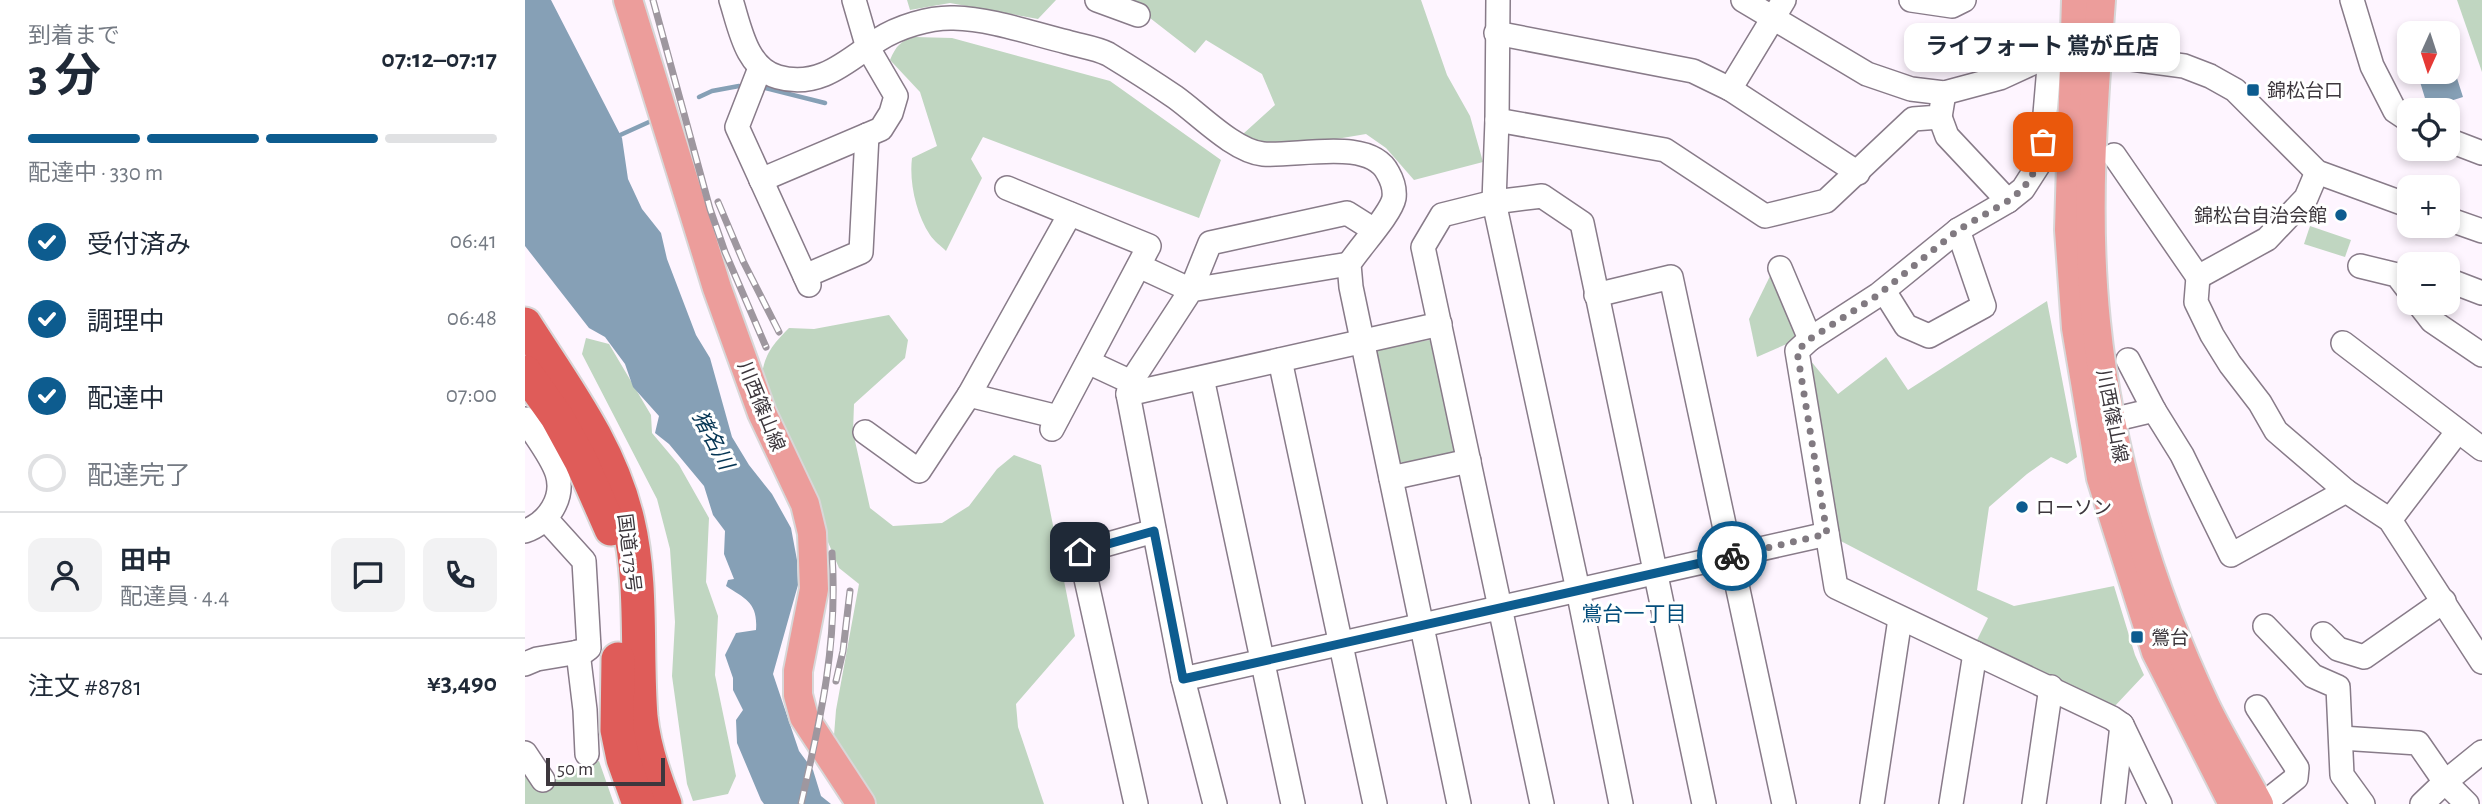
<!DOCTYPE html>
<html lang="ja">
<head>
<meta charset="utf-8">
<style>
  :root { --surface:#fff; --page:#f2f2f3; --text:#1f2937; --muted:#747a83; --line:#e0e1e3; --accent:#0d5c8f }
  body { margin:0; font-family:"Alegreya Sans","Noto Sans JP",sans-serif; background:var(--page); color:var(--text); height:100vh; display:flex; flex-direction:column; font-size:26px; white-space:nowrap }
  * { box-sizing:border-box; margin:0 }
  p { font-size:23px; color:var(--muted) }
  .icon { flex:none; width:38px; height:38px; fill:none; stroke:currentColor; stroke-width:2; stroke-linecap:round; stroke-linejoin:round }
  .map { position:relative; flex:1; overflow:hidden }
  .details { display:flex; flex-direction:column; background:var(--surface); width:525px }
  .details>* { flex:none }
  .needle { width:46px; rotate:183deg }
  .tools { position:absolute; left:1872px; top:21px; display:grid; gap:14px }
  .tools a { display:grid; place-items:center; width:63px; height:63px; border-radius:14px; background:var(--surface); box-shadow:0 4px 10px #0003; font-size:35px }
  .scale { position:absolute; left:21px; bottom:18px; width:119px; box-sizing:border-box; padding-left:7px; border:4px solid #3d373d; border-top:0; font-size:19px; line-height:24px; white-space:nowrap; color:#3d373d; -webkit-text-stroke:5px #fff; paint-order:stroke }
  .pin { position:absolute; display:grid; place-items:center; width:60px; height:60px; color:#fff; margin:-30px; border-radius:14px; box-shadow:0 4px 10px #0006 }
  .courier { position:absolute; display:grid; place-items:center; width:70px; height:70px; margin:-35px; border:5px solid #0d5c8f; border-radius:50%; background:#fff; color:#222; box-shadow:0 2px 9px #0007 }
  .bubble { position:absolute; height:49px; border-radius:14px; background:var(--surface); box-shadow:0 4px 10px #0003; font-size:23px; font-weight:700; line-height:49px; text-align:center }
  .headline em { font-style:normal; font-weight:700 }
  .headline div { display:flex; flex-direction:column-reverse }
  .headline { display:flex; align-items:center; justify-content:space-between; height:119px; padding:0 28px }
  h1 { font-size:46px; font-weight:700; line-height:52px }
  .bar { display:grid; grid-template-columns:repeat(4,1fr); gap:10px 7px; align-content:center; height:84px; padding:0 28px }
  .bar i { height:9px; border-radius:5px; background:var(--line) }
  .bar .on { background:var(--accent) }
  .bar p { grid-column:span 4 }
  .line { display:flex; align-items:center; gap:18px; padding:0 28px; border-top:2px solid var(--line) }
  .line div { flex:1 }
  .round { display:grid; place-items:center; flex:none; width:74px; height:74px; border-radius:14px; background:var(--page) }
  ol { padding:0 28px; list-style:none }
  li { display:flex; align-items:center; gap:21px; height:77px }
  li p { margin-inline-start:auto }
  li .icon { padding:7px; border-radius:50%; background:var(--accent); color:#fff; stroke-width:4 }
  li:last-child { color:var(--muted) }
  li i { width:38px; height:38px; border:4px solid var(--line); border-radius:50% }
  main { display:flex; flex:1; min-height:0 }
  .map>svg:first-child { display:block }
  .green { fill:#c0d6c1 }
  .water { fill:#86a0b6 }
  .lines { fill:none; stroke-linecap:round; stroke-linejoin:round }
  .stream { stroke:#86a0b6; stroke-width:4.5 }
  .minor-casing { stroke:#887b89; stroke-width:26 }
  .major-casing { stroke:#d8d7d8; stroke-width:32 }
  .highway-casing { stroke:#d8d7d8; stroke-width:37 }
  .minor { stroke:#fff; stroke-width:23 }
  .major { stroke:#ec9d9b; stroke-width:28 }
  .highway { stroke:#df5c59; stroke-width:33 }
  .rail-casing { stroke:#9e979f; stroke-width:7 }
  .rail { stroke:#fff; stroke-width:4.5; stroke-dasharray:13; stroke-linecap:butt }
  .done { stroke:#817a81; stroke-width:7; stroke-dasharray:0 12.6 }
  .route { stroke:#0d5c8f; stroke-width:9 }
  .poi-dot { fill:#0d5c8f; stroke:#fff; stroke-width:2.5 }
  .labels { text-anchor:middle; stroke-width:6; stroke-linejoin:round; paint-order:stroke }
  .poi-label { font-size:19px; fill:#3d373d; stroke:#fff; text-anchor:start }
  .street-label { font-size:19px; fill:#3d373d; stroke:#fff }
  .water-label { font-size:21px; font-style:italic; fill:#053554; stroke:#fff }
  .neighbourhood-label { font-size:21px; fill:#044e7c; stroke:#fff }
</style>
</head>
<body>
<main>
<section class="details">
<div class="headline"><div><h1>3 分</h1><p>到着まで</p></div><em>07:12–07:17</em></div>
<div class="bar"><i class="on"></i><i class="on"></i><i class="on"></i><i></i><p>配達中 · 330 m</p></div>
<ol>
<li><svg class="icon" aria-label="check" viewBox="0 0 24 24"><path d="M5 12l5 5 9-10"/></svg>受付済み<p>06:41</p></li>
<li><svg class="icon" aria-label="check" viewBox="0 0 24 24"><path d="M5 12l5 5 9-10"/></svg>調理中<p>06:48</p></li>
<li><svg class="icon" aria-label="check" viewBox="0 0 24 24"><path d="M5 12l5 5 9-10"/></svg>配達中<p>07:00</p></li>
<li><i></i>配達完了</li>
</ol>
<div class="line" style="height:126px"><a class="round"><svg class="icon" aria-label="person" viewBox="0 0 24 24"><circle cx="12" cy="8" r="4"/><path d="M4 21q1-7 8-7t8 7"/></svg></a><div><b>田中</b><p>配達員 · 4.4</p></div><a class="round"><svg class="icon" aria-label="chat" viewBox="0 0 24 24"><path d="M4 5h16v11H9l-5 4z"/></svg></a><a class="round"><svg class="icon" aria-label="phone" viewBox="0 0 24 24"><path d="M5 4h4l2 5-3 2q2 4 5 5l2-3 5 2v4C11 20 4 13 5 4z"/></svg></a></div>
<div class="line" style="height:91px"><div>注文 #8781</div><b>¥3,490</b></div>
</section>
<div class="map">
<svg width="1957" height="804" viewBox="0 0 1957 804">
  <rect width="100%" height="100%" fill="#fef5ff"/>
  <g class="green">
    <path d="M382,0H531L513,19L425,3L385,10Z"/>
    <path d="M590,0H896L922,75L945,116L958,162L889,180L861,148L841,134L746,150L718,134L750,105L737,74L681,40L670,53L616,11Z"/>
    <path d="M1932,0H1957V72Z"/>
    <path d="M390,37L427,38L585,81L696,160L674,218L458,137L446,159L457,178L421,251C416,246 409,241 405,235C391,214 384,182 387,158L412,146L395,92L365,60C371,46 376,40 390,37Z"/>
    <path d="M1785,226L1826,240L1820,257L1779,244Z"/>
    <path d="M1247,272L1273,339L1232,357L1224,319Z"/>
    <path d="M1522,301L1552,457L1542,464L1526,457L1502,474L1464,507L1452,590L1489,606L1589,586L1610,655L1619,675L1588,708L1450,644L1463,618L1310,538L1280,368L1285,360L1313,394L1361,357L1383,390Z"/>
    <path d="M364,315L383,340L380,358L329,404L328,432L345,508L368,526L417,523L444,506L472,469L489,455L516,465L550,636L491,704L493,727L519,804H352L308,748L311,710L334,584L314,568L236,384C238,357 245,347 264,328L289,329Z"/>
    <path d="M61,338L84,344L126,415L127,433L154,465L184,518L181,582L193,616L190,675L211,776L203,794L168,801L162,784L147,676L150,622L145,549L132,499L57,354Z"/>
    <path d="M904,340L912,345L933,442L929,452L878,463L871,460L850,356L852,350Z"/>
    <path d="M74,761L89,804H0V767L26,776Z"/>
  </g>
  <g class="water">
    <path d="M0,0H26L97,138L103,179L117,209L136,233L142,259L171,335L185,358L207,437L224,465L247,494L266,528L272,560L273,585L248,674L274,751L288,770L296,796L306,804H239L236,800L212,743L211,720L218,710L208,690V678L200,655L211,633L231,630C233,603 221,599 201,586L203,580L209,579L199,554L200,531L188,515L179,486L144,444L130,433L134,416L108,387L100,364L80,337L64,328L0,246Z"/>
    <path d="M1923,50L1938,97L1903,108L1892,72H1923Z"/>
  </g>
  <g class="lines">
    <g class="stream">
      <path d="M236,87L300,103"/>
      <path d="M174,97L187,91L214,86"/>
      <path d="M93,136L124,122"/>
    </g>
    <g class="minor-casing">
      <g id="minor">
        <path d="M206,0C215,28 221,68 253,77C294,89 322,61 353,40C373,27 405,17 429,18C467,19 505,33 542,42C555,46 571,48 583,54C606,68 628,82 650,97C674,114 709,151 738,154C772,157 845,137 863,173C867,180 870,190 869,198C866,214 834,248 824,264L826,287L934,804"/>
        <path d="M572,0L613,15"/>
        <path d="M973,0L972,120L969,202L1053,590L1096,804"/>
        <path d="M1218,0L1342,74L1386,89L1419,93L1475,78L1525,55L1549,51L1572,50L1599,58L1659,66L1685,76L1710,90L1792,172L1885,206"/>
        <path d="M1386,0L1427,6L1439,0"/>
        <path d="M1827,0L1847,66L1870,111L1885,121"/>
        <path d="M971,33L1168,71L1205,89L1333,173"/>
        <path d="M235,68L212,127L284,285"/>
        <path d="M1205,89L1259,0"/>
        <path d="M972,120L1140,150L1240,216L1301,201L1388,119L1415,117L1419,93"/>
        <path d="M1923,140L1957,153"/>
        <path d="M1589,155L1673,277L1742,239L1781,198L1792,172"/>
        <path d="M236,180L356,129L366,113L371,96L343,48L329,0"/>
        <path d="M482,188L624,246L527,429"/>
        <path d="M1483,201L1498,189L1516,161L1525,55"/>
        <path d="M1923,219L1957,231"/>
        <path d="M614,266L666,290L685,243L822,213L849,230"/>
        <path d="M1835,266L1872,275L1885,292"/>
        <path d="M1255,268L1285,339L1272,351L1311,587L1587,718L1597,725L1635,804"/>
        <path d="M280,276L336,252L342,135"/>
        <path d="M1673,277L1671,302L1687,335L1705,364L1735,403L1751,431L1821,491L1865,520L1957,662"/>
        <path d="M1923,280L1957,293"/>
        <path d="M1359,291L1381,326L1404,336L1459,306L1433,230"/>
        <path d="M1071,295L1146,277L1259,804"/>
        <path d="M1893,303L1907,321L1957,355"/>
        <path d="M1285,339L1353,295L1433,230L1483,201L1422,136L1415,117"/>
        <path d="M1818,343L1957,449"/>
        <path d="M755,360L850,804"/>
        <path d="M1603,360L1629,410"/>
        <path d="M563,362L606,382"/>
        <path d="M677,378L768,804"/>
        <path d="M603,394L915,324"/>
        <path d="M444,395L533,417"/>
        <path d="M0,419C10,436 26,455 32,473C40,498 23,523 0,531"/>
        <path d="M1570,424L1629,410L1657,455L1706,555L1821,491"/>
        <path d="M340,432L394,471L444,395L545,214"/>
        <path d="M866,478L944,461"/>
        <path d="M1865,520L1933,431"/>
        <path d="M1740,626L1788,676L1813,687L1817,775L1838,804"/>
        <path d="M1798,634L1813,649L1839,657L1919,601"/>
        <path d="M53,652L60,710L62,754"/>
        <path d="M0,664L12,659L60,651L64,648L59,561L21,519"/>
        <path d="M658,679L1302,534"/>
        <path d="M1732,707L1772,768L1771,778L1738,804"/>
        <path d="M1816,738L1893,743L1920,782L1897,804"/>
        <path d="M0,753L18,780"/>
        <path d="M611,804L555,552L629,531"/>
        <path d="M690,804L658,679L603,394L606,382L666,290L824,264"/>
        <path d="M1017,804L898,247L917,215L969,202L1017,196L1057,223L1179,804"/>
        <path d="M1347,804L1375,619"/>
        <path d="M1426,804L1450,653"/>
        <path d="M1509,804L1526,687"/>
        <path d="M1588,804L1597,725"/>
        <path d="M1942,804L1920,782L1957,752"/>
      </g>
    </g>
    <g class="major-casing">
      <g id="major">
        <path d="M103,0L192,288L237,413L280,504L287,533L289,589L273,671V695L279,717L336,804"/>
        <path d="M1551,0L1544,230L1551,328L1576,478L1631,652L1708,804"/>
        <path d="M1576,0C1568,106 1560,216 1571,322C1584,452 1625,589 1681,707C1697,740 1717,772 1734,804"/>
      </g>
    </g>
    <g class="highway-casing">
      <g id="highway">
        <path d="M0,324C40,387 86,447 103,521C118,584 111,652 116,717C119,747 129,776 140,804"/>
        <path d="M0,372L32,417L56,461L86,529"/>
        <path d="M93,659L92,730L98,759L114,804"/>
      </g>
    </g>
    <use href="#minor" class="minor"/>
    <use href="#major" class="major"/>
    <use href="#highway" class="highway"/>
    <g class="rail-casing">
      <g id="rail">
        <path d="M128,0L185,209L200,252L241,347"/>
        <path d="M193,202L218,261L254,332"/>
        <path d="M311,681L318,651L325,591"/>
        <path d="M276,804C296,717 313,644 307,553"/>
      </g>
    </g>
    <use href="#rail" class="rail"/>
  </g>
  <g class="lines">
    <path class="done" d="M1207,556L1302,534L1272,351L1285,339L1353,295L1433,230L1483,201L1498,189L1516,161L1518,142"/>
    <path class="route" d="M555,552L629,531L658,679L1207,556"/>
  </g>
  <g class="poi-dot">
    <rect x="1721" y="83" width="14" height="14" rx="3.5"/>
    <circle cx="1816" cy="215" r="7"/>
    <circle cx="1497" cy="507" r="7"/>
    <rect x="1605" y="630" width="14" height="14" rx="3.5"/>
  </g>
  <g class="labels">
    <g class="poi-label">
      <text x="1742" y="97">錦松台口</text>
      <text x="1802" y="222" text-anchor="end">錦松台自治会館</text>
      <text x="1511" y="514">ローソン</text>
      <text x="1626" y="644">鶯台</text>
    </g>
    <g class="street-label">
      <text transform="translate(237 406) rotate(68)" y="7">川西篠山線</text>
      <text transform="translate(1588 416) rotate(79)" y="7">川西篠山線</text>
      <text transform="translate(105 553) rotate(83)" y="7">国道173号</text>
    </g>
    <g class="water-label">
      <text transform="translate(188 440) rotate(62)" y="7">猪名川</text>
    </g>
    <g class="neighbourhood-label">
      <text x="1109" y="621">鴬台一丁目</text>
    </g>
  </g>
</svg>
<div class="tools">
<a><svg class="needle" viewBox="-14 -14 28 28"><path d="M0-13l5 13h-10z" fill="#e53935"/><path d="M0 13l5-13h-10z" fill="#747a83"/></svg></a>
<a><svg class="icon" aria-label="locate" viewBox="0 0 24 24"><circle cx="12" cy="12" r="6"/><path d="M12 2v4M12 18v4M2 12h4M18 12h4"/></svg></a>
<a>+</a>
<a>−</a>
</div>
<div class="scale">50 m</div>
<div class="pin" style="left:1518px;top:142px;background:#ea580c"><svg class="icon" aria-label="bag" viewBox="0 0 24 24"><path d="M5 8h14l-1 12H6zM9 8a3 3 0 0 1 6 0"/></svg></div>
<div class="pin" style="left:555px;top:552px;background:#1f2937"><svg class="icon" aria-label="home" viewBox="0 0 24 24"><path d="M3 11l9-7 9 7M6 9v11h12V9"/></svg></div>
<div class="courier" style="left:1207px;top:556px"><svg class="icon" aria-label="bike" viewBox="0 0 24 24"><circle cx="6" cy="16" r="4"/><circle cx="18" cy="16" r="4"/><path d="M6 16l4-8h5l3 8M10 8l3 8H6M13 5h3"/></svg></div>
<div class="bubble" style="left:1379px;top:23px;width:276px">ライフォート 鴬が丘店</div>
</div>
</main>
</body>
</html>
